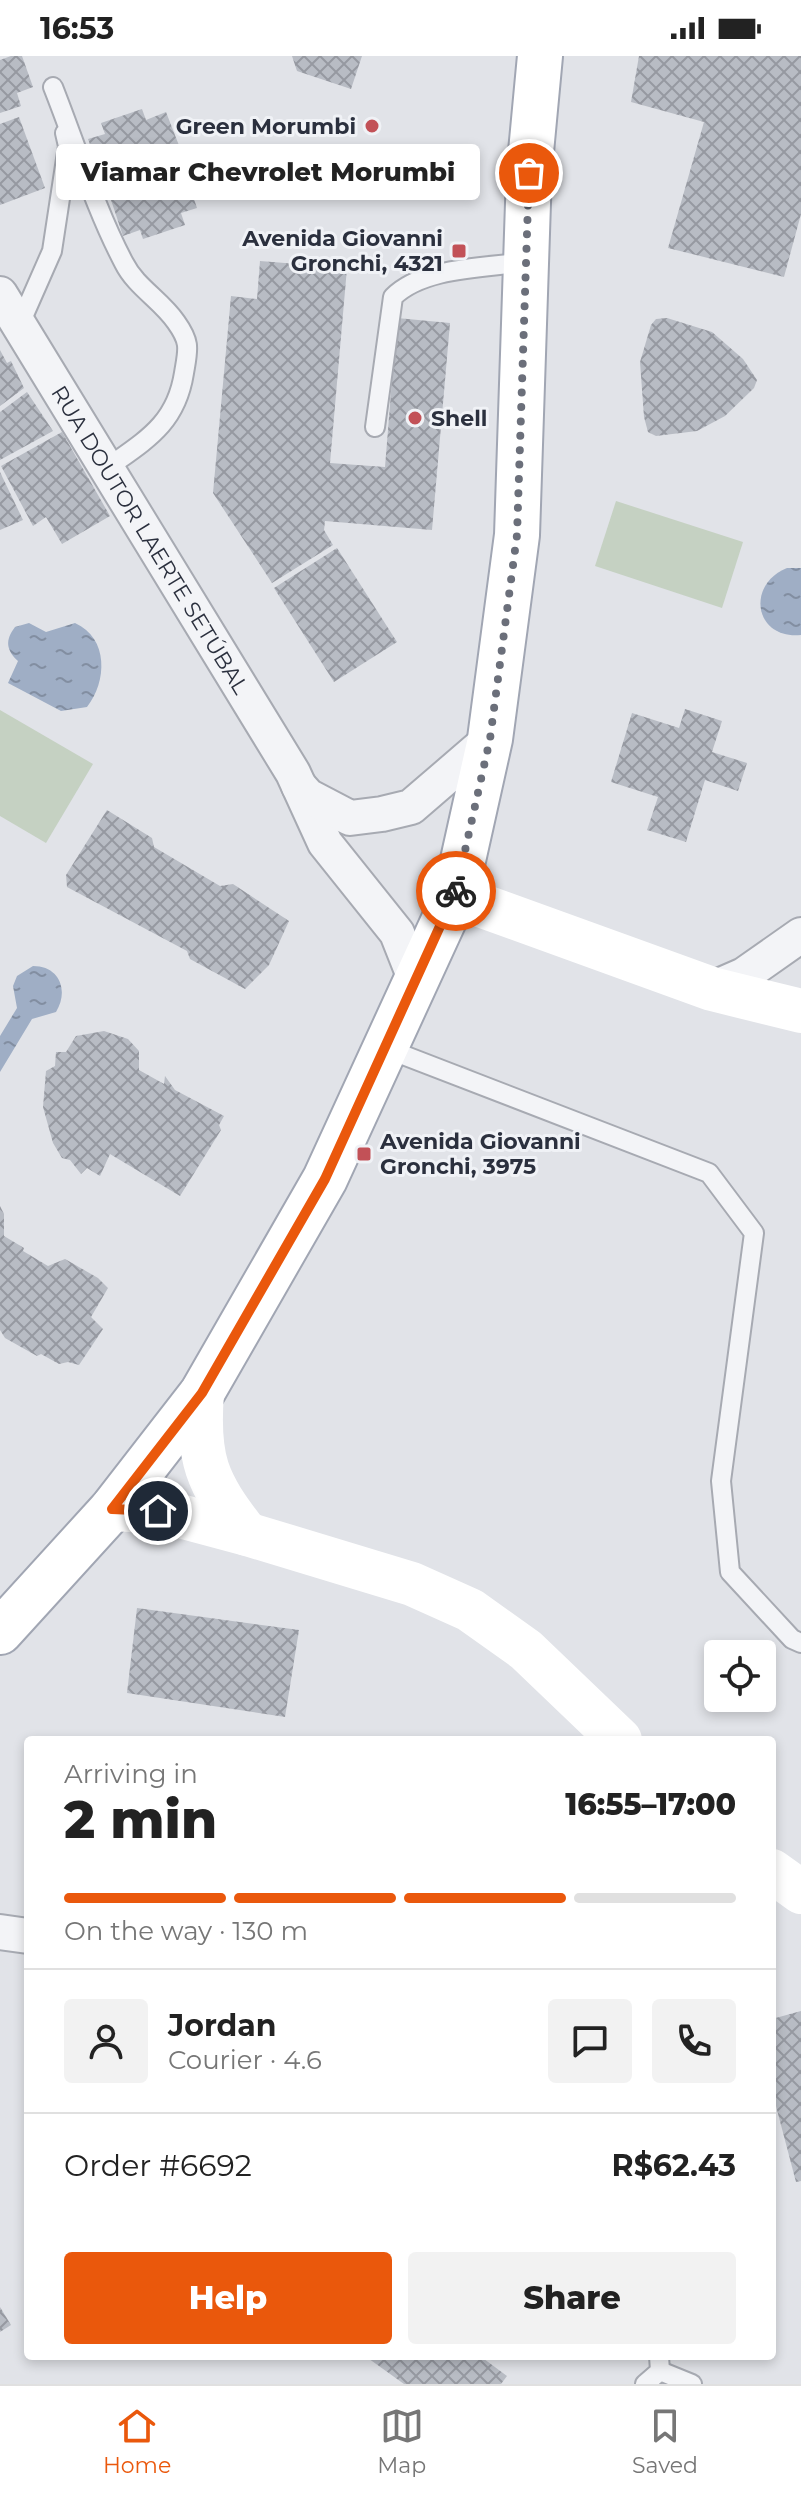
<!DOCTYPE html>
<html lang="en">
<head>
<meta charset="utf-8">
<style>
  :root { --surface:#fff; --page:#f2f2f2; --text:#222; --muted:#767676; --line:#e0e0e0; --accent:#ea580c }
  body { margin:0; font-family:Montserrat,sans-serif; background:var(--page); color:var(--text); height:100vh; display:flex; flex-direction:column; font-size:30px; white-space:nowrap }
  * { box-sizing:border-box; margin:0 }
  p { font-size:26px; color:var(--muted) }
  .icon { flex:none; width:44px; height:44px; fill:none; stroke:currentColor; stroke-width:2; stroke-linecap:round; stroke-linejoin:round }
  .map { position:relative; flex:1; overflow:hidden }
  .details { position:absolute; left:24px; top:1680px; width:752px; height:624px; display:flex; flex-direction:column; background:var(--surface); border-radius:8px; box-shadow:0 4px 12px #0003 }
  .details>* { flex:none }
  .controls { position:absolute; left:704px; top:1584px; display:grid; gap:16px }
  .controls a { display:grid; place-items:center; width:72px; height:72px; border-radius:8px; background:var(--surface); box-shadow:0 4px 12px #0003; font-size:40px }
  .pin { position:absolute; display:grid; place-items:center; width:68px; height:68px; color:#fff; margin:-34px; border:4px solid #fff; border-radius:50%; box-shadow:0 2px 8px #0007 }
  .courier { position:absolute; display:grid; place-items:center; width:80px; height:80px; margin:-40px; border:6px solid #ea580c; border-radius:50%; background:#fff; color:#222; box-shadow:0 2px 10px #0007 }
  .bubble { position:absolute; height:56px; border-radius:8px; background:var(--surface); box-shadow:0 4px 12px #0003; font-size:26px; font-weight:800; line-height:56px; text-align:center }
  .summary em { font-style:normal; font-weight:800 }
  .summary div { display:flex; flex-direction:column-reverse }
  .summary { display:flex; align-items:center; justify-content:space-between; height:136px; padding:0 40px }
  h1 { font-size:52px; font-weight:800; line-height:60px }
  .bar { display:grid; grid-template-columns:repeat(4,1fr); gap:12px 8px; align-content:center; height:96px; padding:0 40px }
  .bar i { height:10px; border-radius:6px; background:var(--line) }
  .bar .selected { background:var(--accent) }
  .bar p { grid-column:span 4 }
  .line { display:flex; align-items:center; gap:20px; padding:0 40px; border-top:2px solid var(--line) }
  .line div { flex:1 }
  .round { display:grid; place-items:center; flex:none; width:84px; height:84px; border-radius:8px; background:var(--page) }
  .primary-button { display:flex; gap:16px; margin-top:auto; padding:16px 40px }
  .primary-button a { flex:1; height:92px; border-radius:8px; background:var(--accent); color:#fff; font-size:32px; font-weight:800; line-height:92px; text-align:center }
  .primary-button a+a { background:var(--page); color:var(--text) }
  .status { display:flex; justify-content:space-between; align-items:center; height:56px; padding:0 40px; background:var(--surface); direction:ltr }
  .status svg { height:22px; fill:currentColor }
  .dock { display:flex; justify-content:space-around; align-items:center; height:112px; border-top:2px solid var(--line); background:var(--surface); font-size:22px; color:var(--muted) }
  .dock a { display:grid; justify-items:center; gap:4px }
  .dock .selected { color:var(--accent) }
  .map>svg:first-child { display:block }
  .pitch { fill:#c5d1c2 }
  .water { fill:url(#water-ripples) }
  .building { fill:url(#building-cross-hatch) }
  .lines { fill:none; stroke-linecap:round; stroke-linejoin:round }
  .lane-casing { stroke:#a7aab2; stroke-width:22 }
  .street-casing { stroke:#a7aab2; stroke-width:38 }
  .primary-casing { stroke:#a1a6b3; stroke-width:48 }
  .lane { stroke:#f3f4f7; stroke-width:18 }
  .street { stroke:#f3f4f7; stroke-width:34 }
  .secondary { stroke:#fff; stroke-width:44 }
  .primary { stroke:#fff; stroke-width:44 }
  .done { stroke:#6b6f7a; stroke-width:8; stroke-dasharray:0 14.4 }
  .route { stroke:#ea580c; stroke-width:10 }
  .poi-dot { fill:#c25157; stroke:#f0f2f6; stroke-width:3 }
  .labels { text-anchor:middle; stroke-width:6; stroke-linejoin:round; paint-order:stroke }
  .poi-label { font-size:22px; font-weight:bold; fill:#2b303e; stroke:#f0f2f6; text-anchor:end }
  .street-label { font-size:22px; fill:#2b303e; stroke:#f0f2f6 }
</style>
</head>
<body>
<div class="status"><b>16:53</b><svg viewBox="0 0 49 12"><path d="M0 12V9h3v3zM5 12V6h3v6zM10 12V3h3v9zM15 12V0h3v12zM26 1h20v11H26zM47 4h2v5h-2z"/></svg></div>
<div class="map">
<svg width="801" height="2328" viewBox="0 0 801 2328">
  <defs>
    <pattern id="water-ripples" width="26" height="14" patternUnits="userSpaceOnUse" patternTransform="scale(2)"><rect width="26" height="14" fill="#9faec5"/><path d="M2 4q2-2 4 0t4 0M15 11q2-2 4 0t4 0" fill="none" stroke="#828ea1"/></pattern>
    <pattern id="building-cross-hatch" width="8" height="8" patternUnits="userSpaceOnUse" patternTransform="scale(2)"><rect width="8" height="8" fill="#b8bcc4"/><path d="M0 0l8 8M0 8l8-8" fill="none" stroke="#9699a1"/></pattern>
  </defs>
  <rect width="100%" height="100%" fill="#e1e3e8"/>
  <g class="pitch">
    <path d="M616,445L743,486L722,552L595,510Z"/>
    <path d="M0,654L93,708L46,787L0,760Z"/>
  </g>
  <g class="water">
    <path d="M787,512H801V579C755,584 745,529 787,512Z"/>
    <path d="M75,567C109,582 107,626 87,651L61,655L8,627L18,605C6,594 5,584 15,571L29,567L46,576Z"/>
    <path d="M33,910C60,910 69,935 56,956L32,963L0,1016V980L17,952L13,930L17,920Z"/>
  </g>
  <g class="building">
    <path d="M11,0H22L33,31L17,37L21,50L0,57V4Z"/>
    <path d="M292,0H362L351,33L297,15Z"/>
    <path d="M639,0H801V158L784,221L668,192L704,66L631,46Z"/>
    <path d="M142,53L146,64L166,56L180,92L101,119L88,83L105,78L101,67Z"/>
    <path d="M19,61L45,132L0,149V68Z"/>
    <path d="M185,116L197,152L181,157L185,169L143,183L140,174L123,180L110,141Z"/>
    <path d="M260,205L347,212L330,407L385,411L397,262L450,267L432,474L325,465L324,474L333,489L272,527L213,437L231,240L257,243Z"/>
    <path d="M667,262L712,276L743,303L757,324L754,332L725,360L697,375L656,380L648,376L644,361L640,306L651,269L656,263Z"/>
    <path d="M0,294L7,307L11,305L24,332L0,350Z"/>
    <path d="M27,336L53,375L0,404V356Z"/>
    <path d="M62,376L110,460L62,488L46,461L33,470L1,410Z"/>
    <path d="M0,416L23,464L0,474Z"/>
    <path d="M337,492L397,586L334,626L274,532Z"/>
    <path d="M685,653L722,665L712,696L747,707L738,735L705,724L686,786L647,774L658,741L611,726L632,657L679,672Z"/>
    <path d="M107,754L152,782L154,791L220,830L233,828L289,865L269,909L245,933L190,903L187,895L67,831L66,819Z"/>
    <path d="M104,975L128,983L139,995V1014L164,1028L165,1020L175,1034L224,1060L219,1069L221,1074L180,1140L110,1098L100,1120L87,1112L81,1118L70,1104L62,1102L53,1087L43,1051L46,1015L55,1010L56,996H66L76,980Z"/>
    <path d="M0,1150L4,1158V1180L24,1192L23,1195L48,1210L65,1203L98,1222L108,1232L91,1261L103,1273L79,1309L68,1306L59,1308L41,1298L37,1300L5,1282L0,1274Z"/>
    <path d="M137,1552L299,1574L285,1661L127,1637Z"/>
    <path d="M801,1955V2125L796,2126L772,2035V1963Z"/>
    <path d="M0,2251L11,2269L0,2276Z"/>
    <path d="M365,2300H480L507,2320L501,2328H404Z"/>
  </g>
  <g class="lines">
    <g class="lane-casing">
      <g id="lane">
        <path d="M53,31C76,89 95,152 124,207C136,231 161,244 176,266C191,287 188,293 184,317C176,368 146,384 107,412"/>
        <path d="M19,270L52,195L68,90L65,77"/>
        <path d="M375,371L393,241C423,211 485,212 525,206"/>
        <path d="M385,992L709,1117L754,1177L721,1425L730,1516L792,1583L801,1587"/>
        <path d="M660,2315L692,2328"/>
        <path d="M645,2328L660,2315L659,2300"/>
      </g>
    </g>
    <g class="street-casing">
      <g id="street">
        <path id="s1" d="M0,238L293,717L325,787L397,877L416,925"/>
        <path d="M299,730L308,740L350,762L382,758L411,751L490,683"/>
        <path d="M712,933L744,919L801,879"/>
        <path d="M0,1876L28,1880"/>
      </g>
    </g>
    <g class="primary-casing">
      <path id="primary" d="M0,1576L112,1453L202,1337L325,1123L455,840L490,683L517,479L529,117L540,0"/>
    </g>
    <use href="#lane" class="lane"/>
    <use href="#street" class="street"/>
    <g class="secondary">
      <path d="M455,840L712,933L801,955"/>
      <path d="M202,1337C197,1403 206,1426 247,1478"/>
      <path d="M112,1453L165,1456L247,1478L412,1528L470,1554L526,1594L620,1684"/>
      <path d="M772,1815L801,1836"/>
    </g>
    <use href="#primary" class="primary"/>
  </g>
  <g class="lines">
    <path class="done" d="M456,835L490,683L517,479L529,117"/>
    <path class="route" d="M158,1455L112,1453L202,1337L325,1123L456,835"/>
  </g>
  <g class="poi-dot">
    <circle cx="372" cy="70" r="8"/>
    <rect x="451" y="187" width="16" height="16" rx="4"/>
    <circle cx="415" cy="362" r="8"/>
    <rect x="356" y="1090" width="16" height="16" rx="4"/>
  </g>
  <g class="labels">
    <g class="poi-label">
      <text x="356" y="78">Green Morumbi</text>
      <text x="443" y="190">Avenida Giovanni<tspan x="443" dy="25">Gronchi, 4321</tspan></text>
      <text x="431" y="370" text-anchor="start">Shell</text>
      <text x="380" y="1093" text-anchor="start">Avenida Giovanni<tspan x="380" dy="25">Gronchi, 3975</tspan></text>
    </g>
    <g class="street-label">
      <text dy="8" stroke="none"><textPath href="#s1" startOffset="288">RUA DOUTOR LAERTE SETÚBAL</textPath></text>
    </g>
  </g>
</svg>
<div class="controls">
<a><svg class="icon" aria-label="locate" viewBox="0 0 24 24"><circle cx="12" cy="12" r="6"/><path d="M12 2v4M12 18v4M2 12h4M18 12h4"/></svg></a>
</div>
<div class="pin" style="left:529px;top:117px;background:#ea580c"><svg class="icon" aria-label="bag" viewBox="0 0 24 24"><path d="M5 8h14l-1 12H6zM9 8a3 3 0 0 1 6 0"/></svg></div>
<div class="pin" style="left:158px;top:1455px;background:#1f2937"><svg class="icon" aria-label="home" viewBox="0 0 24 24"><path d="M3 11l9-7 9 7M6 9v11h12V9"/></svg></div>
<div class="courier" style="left:456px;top:835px"><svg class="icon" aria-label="bike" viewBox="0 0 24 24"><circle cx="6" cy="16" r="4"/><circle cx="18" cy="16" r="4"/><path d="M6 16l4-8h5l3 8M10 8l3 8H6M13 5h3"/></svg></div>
<div class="bubble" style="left:56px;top:88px;width:424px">Viamar Chevrolet Morumbi</div>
<section class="details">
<div class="summary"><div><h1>2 min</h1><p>Arriving in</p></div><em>16:55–17:00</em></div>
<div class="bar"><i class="selected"></i><i class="selected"></i><i class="selected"></i><i></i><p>On the way · 130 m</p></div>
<div class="line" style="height:144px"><a class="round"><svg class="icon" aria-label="person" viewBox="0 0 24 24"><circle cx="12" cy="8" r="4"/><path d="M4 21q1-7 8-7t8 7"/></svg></a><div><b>Jordan</b><p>Courier · 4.6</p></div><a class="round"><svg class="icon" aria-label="chat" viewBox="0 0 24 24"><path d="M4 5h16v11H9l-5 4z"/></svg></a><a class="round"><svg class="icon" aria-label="phone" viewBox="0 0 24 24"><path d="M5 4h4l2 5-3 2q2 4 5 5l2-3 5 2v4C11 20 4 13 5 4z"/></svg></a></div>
<div class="line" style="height:104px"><div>Order #6692</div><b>R$62.43</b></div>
<div class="primary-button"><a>Help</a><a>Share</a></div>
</section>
</div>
<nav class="dock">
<a class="selected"><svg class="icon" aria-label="home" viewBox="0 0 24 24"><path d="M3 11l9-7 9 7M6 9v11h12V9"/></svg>Home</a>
<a><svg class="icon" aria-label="map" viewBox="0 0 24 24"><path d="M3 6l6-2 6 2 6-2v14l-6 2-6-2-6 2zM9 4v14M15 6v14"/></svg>Map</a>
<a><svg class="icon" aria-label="saved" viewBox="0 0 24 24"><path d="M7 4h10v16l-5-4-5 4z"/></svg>Saved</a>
</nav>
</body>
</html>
